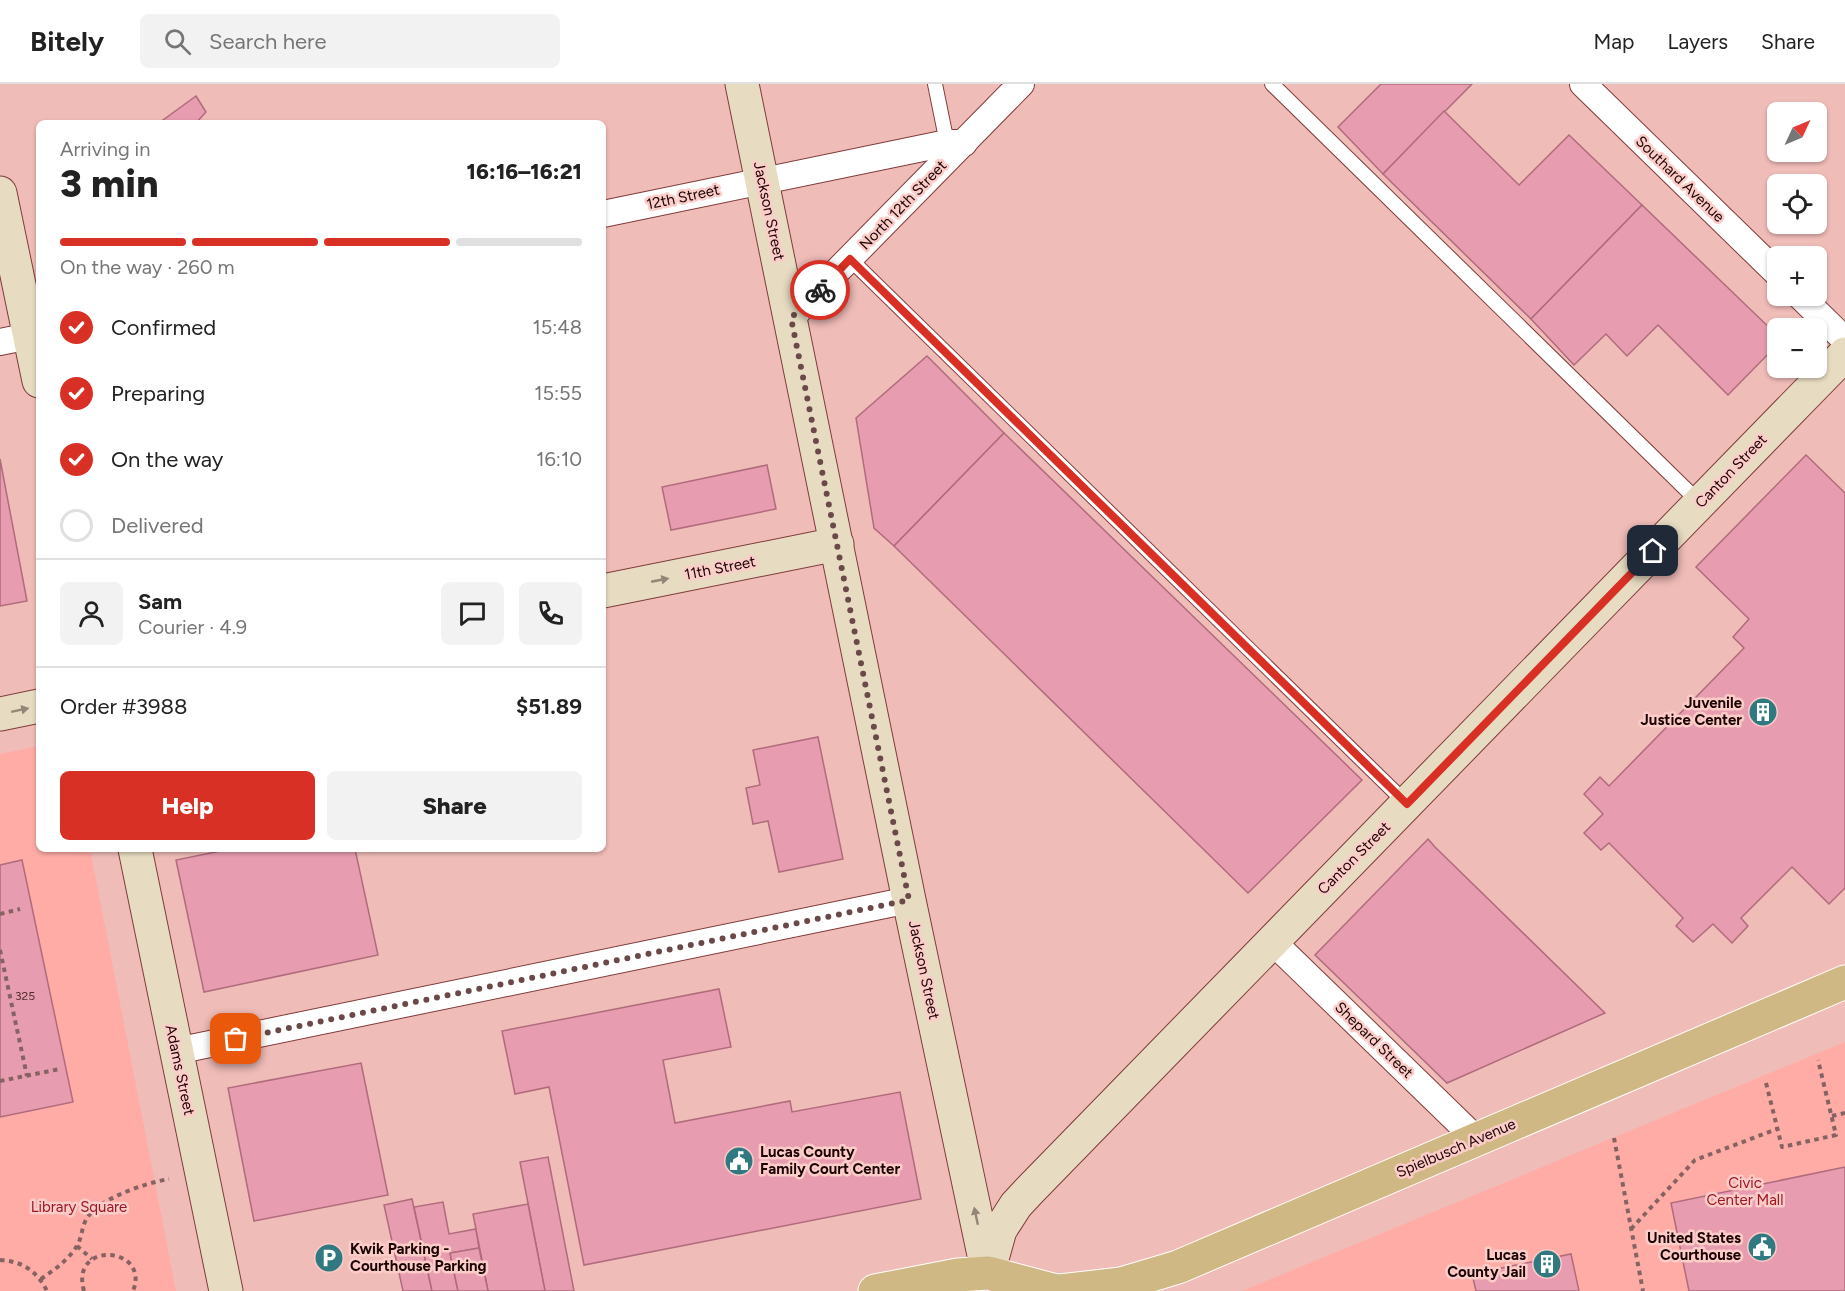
<!DOCTYPE html>
<html lang="en">
<head>
<meta charset="utf-8">
<style>
  :root { --surface:#fff; --page:#f2f2f2; --text:#222; --muted:#767676; --line:#e0e0e0; --accent:#d93025 }
  body { margin:0; font-family:Figtree,sans-serif; background:var(--page); color:var(--text); height:100vh; display:flex; flex-direction:column; font-size:22px; white-space:nowrap }
  * { box-sizing:border-box; margin:0 }
  p { font-size:20px; color:var(--muted) }
  .icon { flex:none; width:33px; height:33px; fill:none; stroke:currentColor; stroke-width:2; stroke-linecap:round; stroke-linejoin:round }
  .map { position:relative; flex:1; overflow:hidden }
  .drawer { position:absolute; left:36px; top:36px; width:570px; height:732px; display:flex; flex-direction:column; background:var(--surface); border-radius:9px; box-shadow:0 2px 4px #0004 }
  .drawer>* { flex:none }
  .needle { width:39px; rotate:46deg }
  .tools { position:absolute; left:1767px; top:18px; display:grid; gap:12px }
  .tools a { display:grid; place-items:center; width:60px; height:60px; border-radius:9px; background:var(--surface); box-shadow:0 2px 4px #0004; font-size:30px }
  .pin { position:absolute; display:grid; place-items:center; width:51px; height:51px; color:#fff; margin:-26px; border-radius:12px; box-shadow:0 3px 9px #0006 }
  .courier { position:absolute; display:grid; place-items:center; width:60px; height:60px; margin:-30px; border:4px solid #d93025; border-radius:50%; background:#fff; color:#222; box-shadow:0 2px 8px #0007 }
  .overview em { font-style:normal; font-weight:800 }
  .overview div { display:flex; flex-direction:column-reverse }
  .overview { display:flex; align-items:center; justify-content:space-between; height:102px; padding:0 24px }
  h1 { font-size:39px; font-weight:800; line-height:45px }
  .bar { display:grid; grid-template-columns:repeat(4,1fr); gap:9px 6px; align-content:center; height:72px; padding:0 24px }
  .bar i { height:8px; border-radius:4px; background:var(--line) }
  .bar .active { background:var(--accent) }
  .bar p { grid-column:span 4 }
  .line { display:flex; align-items:center; gap:15px; padding:0 24px; border-top:2px solid var(--line) }
  .line div { flex:1 }
  .round { display:grid; place-items:center; flex:none; width:63px; height:63px; border-radius:9px; background:var(--page) }
  ol { padding:0 24px; list-style:none }
  li { display:flex; align-items:center; gap:18px; height:66px }
  li p { margin-inline-start:auto }
  li .icon { padding:6px; border-radius:50%; background:var(--accent); color:#fff; stroke-width:4 }
  li:last-child { color:var(--muted) }
  li i { width:33px; height:33px; border:3px solid var(--line); border-radius:50% }
  .primary-button { display:flex; gap:12px; margin-top:auto; padding:12px 24px }
  .primary-button a { flex:1; height:69px; border-radius:9px; background:var(--accent); color:#fff; font-size:24px; font-weight:800; line-height:69px; text-align:center }
  .primary-button a+a { background:var(--page); color:var(--text) }
  header { display:flex; align-items:center; gap:36px; box-sizing:border-box; height:84px; padding:0 30px; background:var(--surface); border-bottom:2px solid var(--line) }
  header strong { font-size:28px }
  nav { display:flex; gap:33px; margin-inline-start:auto; font-size:21px }
  .search { width:420px; height:54px; background:var(--page); display:flex; align-items:center; gap:15px; box-sizing:border-box; padding:0 21px; border-radius:9px; color:var(--muted); font-size:22px }
  .map>svg:first-child { display:block }
  .built { fill:#f0bcb8; fill-rule:evenodd }
  .green { fill:#ffaca6 }
  .building { fill:#e79daf; stroke:#b06b7c; stroke-width:1.5 }
  .lines { fill:none; stroke-linecap:round; stroke-linejoin:round }
  .lane-casing { stroke:#7e3c3a; stroke-width:16 }
  .street-casing { stroke:#7e3c3a; stroke-width:28 }
  .secondary-casing { stroke:#7e3c3a; stroke-width:35 }
  .primary-casing { stroke:#fff; stroke-width:35 }
  .path { stroke:#866362; stroke-width:4; stroke-dasharray:4.5 4.5; stroke-linecap:butt }
  .lane { stroke:#fff; stroke-width:14 }
  .street { stroke:#fff; stroke-width:26 }
  .secondary { stroke:#e7dcc2; stroke-width:33 }
  .primary { stroke:#d0b885; stroke-width:33 }
  .oneway { fill:#958576 }
  .done { stroke:#6a4948; stroke-width:6; stroke-dasharray:0 10.8 }
  .route { stroke:#d93025; stroke-width:8 }
  .labels { text-anchor:middle; stroke-width:5; stroke-linejoin:round; paint-order:stroke }
  .number-label { font-size:12px; fill:#4e2a2e }
  .street-label { font-size:15px; fill:#1b0303; stroke:#fcccc9 }
  .poi-label { font-size:15px; font-weight:bold; fill:#1b0303; stroke:#fcccc9; text-anchor:end }
  .park-label { font-size:15px; fill:#9c1722; stroke:#fcccc9 }
</style>
</head>
<body>
<header>
<strong>Bitely</strong>
<div class="search"><svg class="icon" aria-label="search" viewBox="0 0 24 24"><circle cx="10" cy="10" r="6"/><path d="M15 15l6 6"/></svg>Search here</div>
<nav><a>Map</a><a>Layers</a><a>Share</a></nav>
</header>
<div class="map">
<svg width="1845" height="1207" viewBox="0 0 1845 1207">
  <rect width="100%" height="100%" fill="#fcccc9"/>
  <path class="built" d="M0,0H1845V1207H0ZM1778,28H1816V68H1778ZM39,39H603V765H39ZM1778,100H1816V140H1778ZM1778,172H1816V212H1778ZM1778,244H1816V284H1778Z"/>
  <g class="green">
    <path d="M39,662V765H90L176,1207H0V670Z"/>
    <path d="M1845,958V1207H1242Z"/>
  </g>
  <g class="building">
    <path d="M1381,0H1472L1383,90L1338,43Z"/>
    <path d="M196,12L206,28L196,39H159Z"/>
    <path d="M1444,27L1519,101L1569,51L1642,121L1531,235L1383,90Z"/>
    <path d="M1642,121L1778,252V260L1728,311L1658,241L1627,272L1606,250L1574,281L1531,235Z"/>
    <path d="M927,272L1004,349L894,462L874,444L856,334Z"/>
    <path d="M1004,349L1362,696L1248,809L894,462Z"/>
    <path d="M1806,371L1845,409V804L1829,820L1792,783L1741,834L1748,842L1732,859L1713,840L1693,858L1676,842L1683,834L1609,759L1601,766L1584,749L1603,730L1584,710L1600,693L1609,702L1744,564L1733,553L1749,535L1696,483Z"/>
    <path d="M0,375L27,517L0,522Z"/>
    <path d="M767,381L776,425L671,446L662,403Z"/>
    <path d="M818,653L843,775L779,788L768,737L753,740L746,704L760,701L753,666Z"/>
    <path d="M1428,755L1435,763L1605,929L1447,999L1315,871Z"/>
    <path d="M230,765H355L378,871L204,908L176,776Z"/>
    <path d="M22,776L73,1018L0,1033V781Z"/>
    <path d="M719,905L731,963L663,976L675,1039L790,1017L792,1028L900,1008L921,1115L584,1181L549,1003L515,1010L502,947Z"/>
    <path d="M361,979L388,1111L254,1137L228,1004Z"/>
    <path d="M548,1073L574,1207H545L520,1078Z"/>
    <path d="M1845,1083V1207H1689L1671,1119Z"/>
    <path d="M412,1115L432,1207H403L384,1121Z"/>
    <path d="M443,1118L449,1150L476,1145L479,1164L450,1169L458,1207H432L414,1123Z"/>
    <path d="M528,1120L545,1207H488L473,1130Z"/>
    <path d="M479,1164L488,1207H458L450,1169Z"/>
    <path d="M1571,1170L1579,1207H1476L1472,1190Z"/>
  </g>
  <g class="lines">
    <g class="lane-casing">
      <g id="lane">
        <path d="M935,0L947,59"/>
        <path d="M1272,0L1700,419"/>
        <path d="M850,175L1406,719"/>
      </g>
    </g>
    <g class="street-casing">
      <g id="street">
        <path d="M1583,0L1778,190"/>
        <path d="M603,130L947,59H964"/>
        <path d="M1800,212L1845,256"/>
        <path d="M791,234L1021,0"/>
        <path d="M0,258L39,250"/>
        <path d="M1272,857L1476,1055"/>
        <path d="M176,967L909,816"/>
      </g>
    </g>
    <g class="secondary-casing">
      <g id="secondary">
        <path d="M742,0L909,816L987,1185"/>
        <path d="M0,109L39,297"/>
        <path d="M603,507L837,460"/>
        <path d="M0,630L39,622"/>
        <path d="M135,765L226,1207"/>
        <path d="M988,1189L1000,1146L1016,1121L1030,1106L1845,270"/>
      </g>
    </g>
    <g class="primary-casing">
      <g id="primary">
        <path d="M875,1207L958,1191L988,1189L1056,1207"/>
        <path d="M1060,1207L1121,1200L1178,1183L1845,898"/>
      </g>
    </g>
    <g class="path">
      <path d="M0,830L20,825"/>
      <path d="M0,866L27,992"/>
      <path d="M0,997L60,985"/>
      <path d="M1766,999L1782,1063L1836,1051L1818,976"/>
      <path d="M1832,1032L1845,1029"/>
      <path d="M1614,1054L1643,1207"/>
      <path d="M1631,1145L1695,1076L1777,1045"/>
      <path d="M77,1162L92,1175"/>
      <path d="M0,1176C22,1177 37,1187 47,1207"/>
      <path d="M41,1195C54,1186 70,1175 78,1160C82,1152 82,1142 87,1134C100,1114 146,1099 169,1095"/>
      <path d="M84,1207C69,1156 151,1162 133,1207"/>
    </g>
    <use href="#lane" class="lane"/>
    <use href="#street" class="street"/>
    <use href="#secondary" class="secondary"/>
    <use href="#primary" class="primary"/>
  </g>
  <defs><path id="oneway-solid" d="M-6-.8H1V-3.2L6.5 0L1 3.2V.8H-6Z" transform="scale(1.5)"/></defs>
  <g class="oneway">
    <use href="#oneway-solid" transform="translate(660 496) rotate(-11)"/>
    <use href="#oneway-solid" transform="translate(20 626) rotate(-12)"/>
    <use href="#oneway-solid" transform="translate(976 1132) rotate(-102)"/>
  </g>
  <g class="lines">
    <path class="done" d="M236,955L909,816L791,234L820,206"/>
    <path class="route" d="M820,206L850,175L1407,720L1653,467"/>
  </g>
  <defs>
    <g id="building-disc" transform="scale(1.5)"><circle r="9.5" fill="#317980" stroke="#fcccc9"/><path d="M-4-6H4V6H1V3H-1V6H-4ZM-2.5-4.3h1.7v1.8h-1.7ZM.8-4.3h1.7v1.8H.8ZM-2.5-1h1.7V.8h-1.7ZM.8-1h1.7V.8H.8Z" fill="#fff"/></g>
    <g id="civic-disc" transform="scale(1.5)"><circle r="9.5" fill="#317980" stroke="#fcccc9"/><path d="M-.6-6.5H3V-4.5H.6V-3L4-1V1h2V6H-6V1h2V-1L-.6-3ZM-1.2 2.5V6h2.4V2.5Z" fill="#fff"/></g>
    <g id="parking-disc" transform="scale(1.5)"><circle r="9.5" fill="#317980" stroke="#fcccc9"/><path d="M-3.5-5.5H1a3.5 3.5 0 0 1 0 7H-1V5.5H-3.5ZM-1-3.4V-.6H.8a1.4 1.4 0 0 0 0-2.8Z" fill="#fff"/></g>
  </defs>
  <g fill-rule="evenodd">
    <use href="#building-disc" x="1763" y="628"/>
    <use href="#civic-disc" x="739" y="1077"/>
    <use href="#civic-disc" x="1762" y="1163"/>
    <use href="#parking-disc" x="329" y="1174"/>
    <use href="#building-disc" x="1547" y="1180"/>
  </g>
  <g class="labels">
    <g class="number-label">
      <text x="25" y="916">325</text>
    </g>
    <g class="street-label">
      <text transform="translate(1680 95) rotate(44)" y="5">Southard Avenue</text>
      <text transform="translate(683 113) rotate(-12)" y="5">12th Street</text>
      <text transform="translate(903 121) rotate(-46)" y="5">North 12th Street</text>
      <text transform="translate(769 127) rotate(78)" y="5">Jackson Street</text>
      <text transform="translate(1731 387) rotate(-46)" y="5">Canton Street</text>
      <text transform="translate(720 484) rotate(-11)" y="5">11th Street</text>
      <text transform="translate(1354 774) rotate(-45)" y="5">Canton Street</text>
      <text transform="translate(924 886) rotate(78)" y="5">Jackson Street</text>
      <text transform="translate(1374 956) rotate(44)" y="5">Shepard Street</text>
      <text transform="translate(180 986) rotate(78)" y="5">Adams Street</text>
      <text transform="translate(1456 1064) rotate(-23)" y="5">Spielbusch Avenue</text>
    </g>
    <g class="poi-label">
      <text x="1742" y="624">Juvenile<tspan x="1742" dy="17">Justice Center</tspan></text>
      <text x="760" y="1073" text-anchor="start">Lucas County<tspan x="760" dy="17">Family Court Center</tspan></text>
      <text x="1741" y="1159">United States<tspan x="1741" dy="17">Courthouse</tspan></text>
      <text x="350" y="1170" text-anchor="start">Kwik Parking -<tspan x="350" dy="17">Courthouse Parking</tspan></text>
      <text x="1526" y="1176">Lucas<tspan x="1526" dy="17">County Jail</tspan></text>
    </g>
    <g class="park-label">
      <text x="1745" y="1104">Civic<tspan x="1745" dy="17">Center Mall</tspan></text>
      <text x="79" y="1128">Library Square</text>
    </g>
  </g>
</svg>
<div class="tools">
<a><svg class="needle" viewBox="-14 -14 28 28"><path d="M0-13l5 13h-10z" fill="#e53935"/><path d="M0 13l5-13h-10z" fill="#767676"/></svg></a>
<a><svg class="icon" aria-label="locate" viewBox="0 0 24 24"><circle cx="12" cy="12" r="6"/><path d="M12 2v4M12 18v4M2 12h4M18 12h4"/></svg></a>
<a>+</a>
<a>−</a>
</div>
<div class="pin" style="left:236px;top:955px;background:#ea580c"><svg class="icon" aria-label="bag" viewBox="0 0 24 24"><path d="M5 8h14l-1 12H6zM9 8a3 3 0 0 1 6 0"/></svg></div>
<div class="pin" style="left:1653px;top:467px;background:#1f2937"><svg class="icon" aria-label="home" viewBox="0 0 24 24"><path d="M3 11l9-7 9 7M6 9v11h12V9"/></svg></div>
<div class="courier" style="left:820px;top:206px"><svg class="icon" aria-label="bike" viewBox="0 0 24 24"><circle cx="6" cy="16" r="4"/><circle cx="18" cy="16" r="4"/><path d="M6 16l4-8h5l3 8M10 8l3 8H6M13 5h3"/></svg></div>
<section class="drawer">
<div class="overview"><div><h1>3 min</h1><p>Arriving in</p></div><em>16:16–16:21</em></div>
<div class="bar"><i class="active"></i><i class="active"></i><i class="active"></i><i></i><p>On the way · 260 m</p></div>
<ol>
<li><svg class="icon" aria-label="check" viewBox="0 0 24 24"><path d="M5 12l5 5 9-10"/></svg>Confirmed<p>15:48</p></li>
<li><svg class="icon" aria-label="check" viewBox="0 0 24 24"><path d="M5 12l5 5 9-10"/></svg>Preparing<p>15:55</p></li>
<li><svg class="icon" aria-label="check" viewBox="0 0 24 24"><path d="M5 12l5 5 9-10"/></svg>On the way<p>16:10</p></li>
<li><i></i>Delivered</li>
</ol>
<div class="line" style="height:108px"><a class="round"><svg class="icon" aria-label="person" viewBox="0 0 24 24"><circle cx="12" cy="8" r="4"/><path d="M4 21q1-7 8-7t8 7"/></svg></a><div><b>Sam</b><p>Courier · 4.9</p></div><a class="round"><svg class="icon" aria-label="chat" viewBox="0 0 24 24"><path d="M4 5h16v11H9l-5 4z"/></svg></a><a class="round"><svg class="icon" aria-label="phone" viewBox="0 0 24 24"><path d="M5 4h4l2 5-3 2q2 4 5 5l2-3 5 2v4C11 20 4 13 5 4z"/></svg></a></div>
<div class="line" style="height:78px"><div>Order #3988</div><b>$51.89</b></div>
<div class="primary-button"><a>Help</a><a>Share</a></div>
</section>
</div>
</body>
</html>
